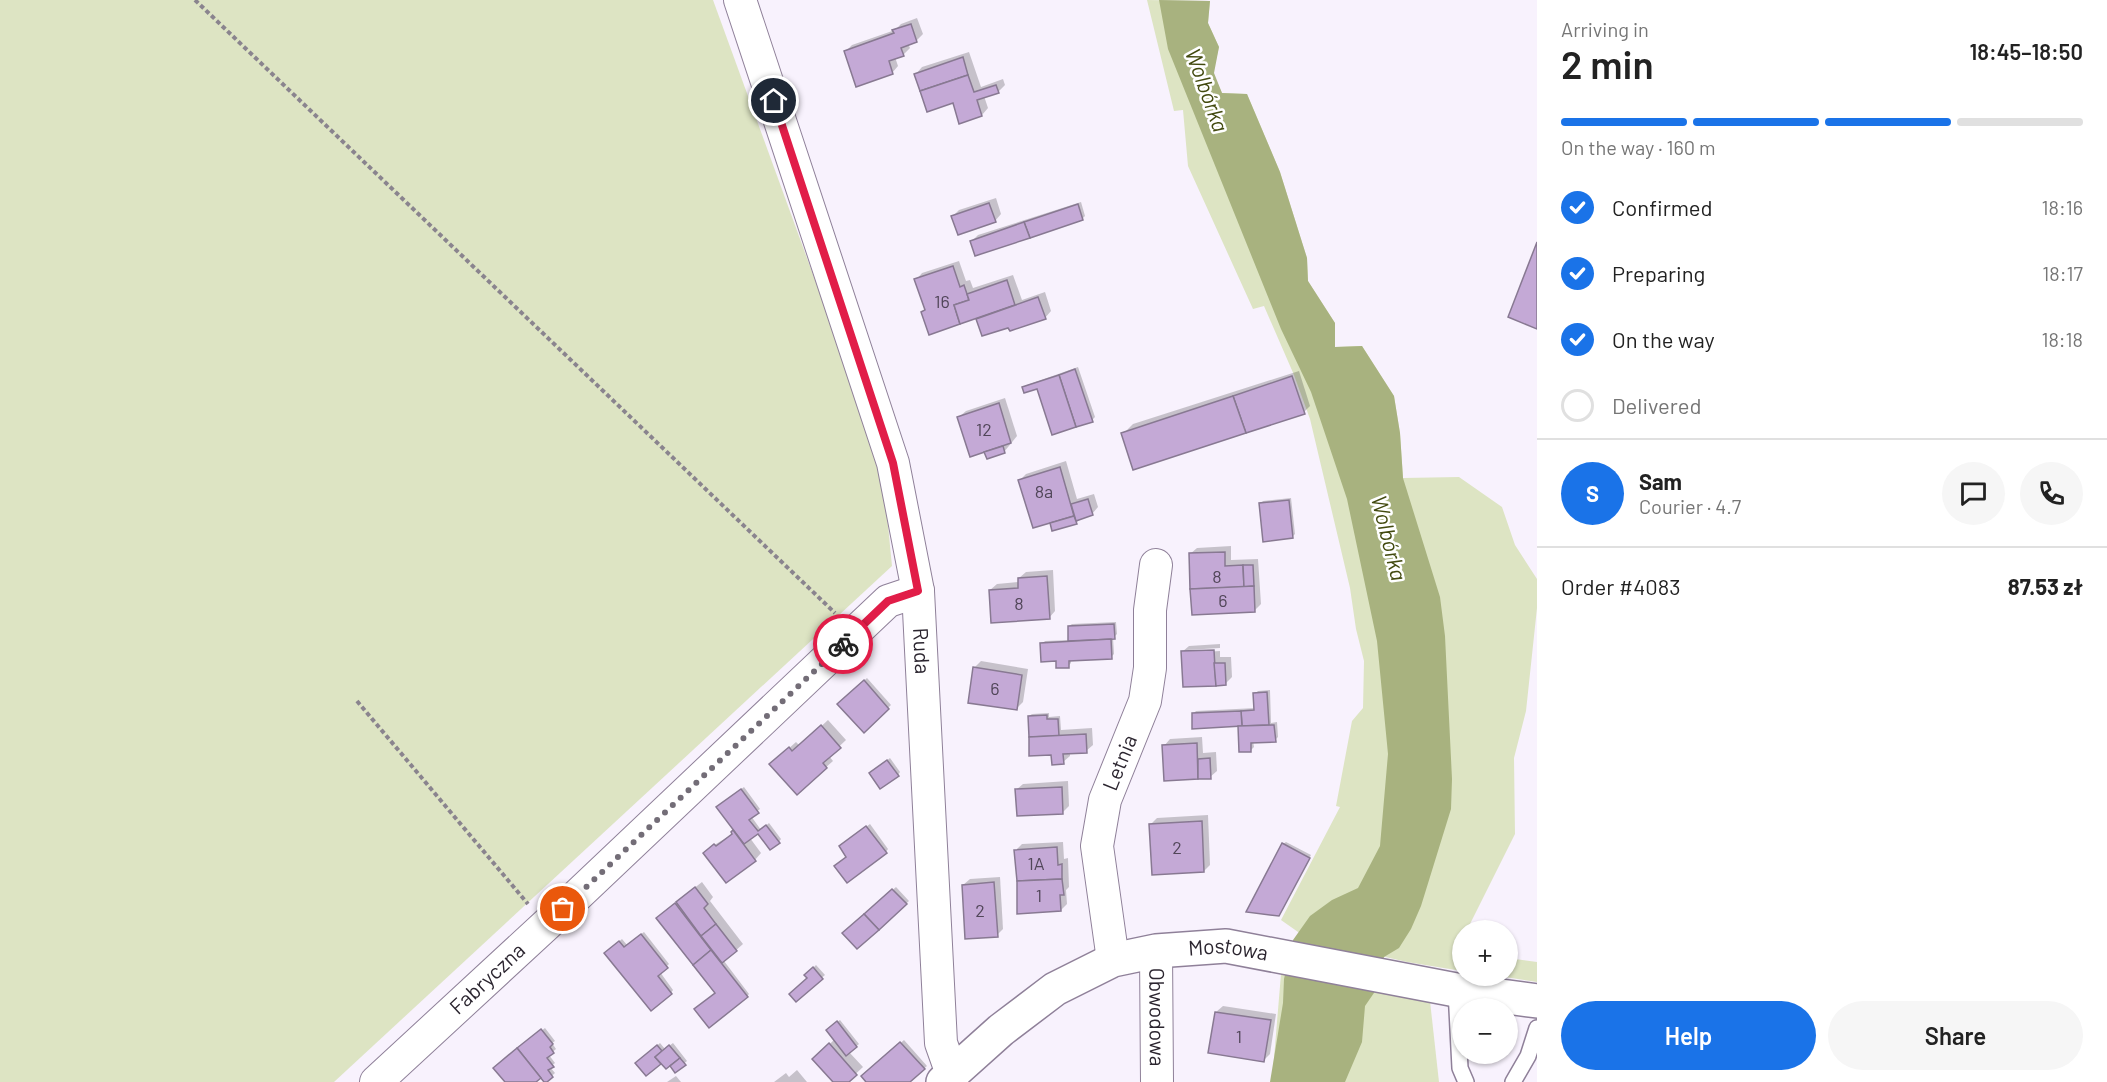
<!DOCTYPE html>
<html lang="en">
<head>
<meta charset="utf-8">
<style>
  :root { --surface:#fff; --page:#f6f6f6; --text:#222; --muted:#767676; --line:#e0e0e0; --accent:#1a73e8 }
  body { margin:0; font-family:Barlow,sans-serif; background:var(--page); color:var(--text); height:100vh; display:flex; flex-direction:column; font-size:22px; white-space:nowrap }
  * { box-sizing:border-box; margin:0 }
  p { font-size:20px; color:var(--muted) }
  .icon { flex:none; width:33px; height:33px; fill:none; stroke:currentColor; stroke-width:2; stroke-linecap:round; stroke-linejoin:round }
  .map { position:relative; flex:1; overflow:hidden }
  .details { display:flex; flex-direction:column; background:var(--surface); width:570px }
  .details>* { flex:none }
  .fabs { position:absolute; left:1452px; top:920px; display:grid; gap:12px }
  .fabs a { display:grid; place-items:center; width:66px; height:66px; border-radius:50%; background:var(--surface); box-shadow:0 2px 4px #0004; font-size:30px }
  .pin { position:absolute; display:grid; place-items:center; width:51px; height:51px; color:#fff; margin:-26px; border:3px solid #fff; border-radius:50%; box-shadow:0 2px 6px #0007 }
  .courier { position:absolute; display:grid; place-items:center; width:60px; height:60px; margin:-30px; border:4px solid #e11d48; border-radius:50%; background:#fff; color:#222; box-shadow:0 2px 8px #0007 }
  .overview em { font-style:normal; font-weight:600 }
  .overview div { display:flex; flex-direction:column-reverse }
  .overview { display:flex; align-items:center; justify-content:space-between; height:102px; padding:0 24px }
  h1 { font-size:39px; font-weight:600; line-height:45px }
  .bar { display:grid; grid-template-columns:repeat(4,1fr); gap:9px 6px; align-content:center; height:72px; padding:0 24px }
  .bar i { height:8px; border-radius:4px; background:var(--line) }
  .bar .selected { background:var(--accent) }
  .bar p { grid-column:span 4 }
  .line { display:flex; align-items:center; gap:15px; padding:0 24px; border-top:2px solid var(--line) }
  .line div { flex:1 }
  .round { display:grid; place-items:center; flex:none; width:63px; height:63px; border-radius:32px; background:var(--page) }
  ol { padding:0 24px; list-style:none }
  li { display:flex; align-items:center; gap:18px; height:66px }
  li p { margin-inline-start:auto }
  li .icon { padding:6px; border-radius:50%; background:var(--accent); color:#fff; stroke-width:4 }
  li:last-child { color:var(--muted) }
  li i { width:33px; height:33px; border:3px solid var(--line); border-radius:50% }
  .primary-button { display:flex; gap:12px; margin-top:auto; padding:12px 24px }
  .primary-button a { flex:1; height:69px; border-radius:36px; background:var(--accent); color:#fff; font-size:24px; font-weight:600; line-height:69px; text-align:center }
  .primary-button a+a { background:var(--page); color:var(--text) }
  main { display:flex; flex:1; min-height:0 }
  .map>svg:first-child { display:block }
  .green { fill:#dde4c3 }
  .water { fill:#a8b27f }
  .shadow { fill:#0003 }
  .building { fill:#c4a9d6; stroke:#887992; stroke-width:1.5 }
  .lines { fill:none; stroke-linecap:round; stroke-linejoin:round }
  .service-casing { stroke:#8f8099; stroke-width:18 }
  .minor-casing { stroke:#8f8099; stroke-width:34 }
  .tertiary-casing { stroke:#8f8099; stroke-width:36 }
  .path { stroke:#8a848e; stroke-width:4; stroke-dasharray:4.5 3; stroke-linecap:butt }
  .service { stroke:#fff; stroke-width:15 }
  .minor { stroke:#fff; stroke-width:32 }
  .tertiary { stroke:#fff; stroke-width:33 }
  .done { stroke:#736d77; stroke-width:6; stroke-dasharray:0 10.8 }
  .route { stroke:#e11d48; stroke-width:8 }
  .labels { text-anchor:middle; stroke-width:5; stroke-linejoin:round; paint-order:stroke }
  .number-label { font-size:18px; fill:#514659 }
  .street-label { font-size:21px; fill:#2b252f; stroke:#fff }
  .water-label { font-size:22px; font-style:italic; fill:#424a0f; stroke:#fff }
</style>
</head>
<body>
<main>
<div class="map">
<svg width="1537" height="1082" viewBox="0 0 1537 1082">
  <rect width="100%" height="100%" fill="#f8f2fd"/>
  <g class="green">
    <path d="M0,0H713L882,464L892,566L334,1082H0Z"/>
    <path d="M1147,0L1210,1L1208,23L1219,47L1213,73L1222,93L1247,94L1280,172L1307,258L1308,281L1335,323V347L1362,346L1394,396L1400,433L1403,478L1459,477L1502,507L1515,545L1537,579V608L1526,711L1514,758L1515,834L1467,930H1462V939L1457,950L1462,951V971L1407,962L1308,939L1281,920L1340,807L1336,806L1352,721L1363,708L1364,661L1356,629L1350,588L1310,419L1294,375L1264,306L1253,309L1188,166L1183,110L1174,111Z"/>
    <path d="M1508,958L1537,962V982L1492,975H1508Z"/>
    <path d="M1281,974L1430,1001L1439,1082H1272Z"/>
  </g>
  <path class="water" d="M1159,0L1210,1L1208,23L1219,47L1214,73L1222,93L1247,94L1280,172L1307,258L1308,281L1335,323V347L1362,346L1394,396L1400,433L1403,478L1440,597L1445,636L1452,779L1451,809L1421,906L1411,929L1399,948L1384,957L1376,990L1365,1006L1362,1042L1345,1082H1270L1283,1003L1284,979L1293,940L1310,916L1332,900L1358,888L1380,846L1388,754L1377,641L1347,499L1311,392L1281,329L1168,49Z"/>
  <g class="shadow">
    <path d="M917,18L923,34L916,41L908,44L910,48L903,55L895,57L898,66L892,73L845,52L852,45L895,30L901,24Z"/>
    <path d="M969,52L981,87L1003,79L1005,85L998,92L984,96L988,108L982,115L960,122L954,101L916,74L922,67Z"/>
    <path d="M996,198L1001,214L995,221L953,216L959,210Z"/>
    <path d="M1081,202L1085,216L1083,218L972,241L978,235Z"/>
    <path d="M959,261L966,281L970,280L973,288L1013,275L1022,300L1045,292L1051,311L1045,318L1009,326L983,335L977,317L922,312L926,309L916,280L922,273Z"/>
    <path d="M1078,367L1095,417L1092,420L1037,387H1024L1027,385Z"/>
    <path d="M1299,371L1310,406L1304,412L1123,434L1133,424Z"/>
    <path d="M1005,398L1017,436L1004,452L988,457L959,417L966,411Z"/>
    <path d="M1066,461L1077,499L1094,494L1098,507L1092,514L1082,517L1076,523L1051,521L1020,480L1026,474Z"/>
    <path d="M1291,498L1295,534L1292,537L1260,504L1263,501Z"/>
    <path d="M1231,546V560L1258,559L1261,604L1254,611L1190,554L1197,548Z"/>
    <path d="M1053,570L1055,611L1049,618L990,590L997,584L1019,582V578L1026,572Z"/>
    <path d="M1116,622L1117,634L1113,638L1114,654L1111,657L1071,659V663L1068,666L1057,660L1042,644L1045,641L1070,640L1069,626L1072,624Z"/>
    <path d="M1220,644V648L1187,650V653L1220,651V657H1231L1232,677L1225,684L1182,652L1189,646Z"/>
    <path d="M981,661L1028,669L1023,702L1016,709L974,668Z"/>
    <path d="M867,678L891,705L864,731L839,704Z"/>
    <path d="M1270,690L1271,723L1277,722L1278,737L1275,740L1253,741L1254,747L1251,750L1239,725L1193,714L1196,711L1256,708L1255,694L1258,691Z"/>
    <path d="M1049,713V717L1060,716L1061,730L1092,728L1093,745L1086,751L1070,752V756L1063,762L1053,753L1029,716L1032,714Z"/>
    <path d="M828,720L846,740L829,756L833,761L797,793L778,758L796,742L800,746Z"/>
    <path d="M1202,737L1203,753L1216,752L1217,771L1210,777L1166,780L1164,746L1170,739Z"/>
    <path d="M890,758L900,772L898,775L874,771Z"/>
    <path d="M1068,781L1069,806L1063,812L1016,790L1023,784Z"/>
    <path d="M744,787L760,809L751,816L761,830L769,823L781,839L779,842L758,832L750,838L761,853L755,860L711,847L736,832L720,805Z"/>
    <path d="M1208,815L1210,865L1204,871L1150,825L1157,818Z"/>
    <path d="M870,824L888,849L886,852L848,857L843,844Z"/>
    <path d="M1063,842L1064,859L1068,858L1069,887L1066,890L1067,904L1061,910L1020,895L1015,851L1022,844Z"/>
    <path d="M1286,842L1311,855L1279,915L1283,844Z"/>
    <path d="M1000,877L1003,929L997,935L963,885L970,879Z"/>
    <path d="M702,882L713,897L710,901L743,944L724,961L749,994L747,996L716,993L660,915Z"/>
    <path d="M896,887L909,901L857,947L844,933Z"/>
    <path d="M644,932L669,964L660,972L673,990L671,993L609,950L622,939L627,945Z"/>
    <path d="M816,965L825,975L796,1000L809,978L806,975Z"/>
    <path d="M1223,1006L1276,1014L1270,1054L1264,1060L1216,1012Z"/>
    <path d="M840,1020L859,1044L849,1052L863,1067L847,1082H835L814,1059L835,1039L830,1027Z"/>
    <path d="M545,1028L555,1041L552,1043L556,1049L549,1055L555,1063L550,1067L555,1073L546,1081L541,1076L533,1082H506L525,1043Z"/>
    <path d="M904,1040L927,1066L908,1082H868L863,1077Z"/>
    <path d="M660,1043L665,1049L673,1043L687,1061L675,1071L670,1064L661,1062L646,1074L640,1060Z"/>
    <path d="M797,1070L807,1082H774L786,1073L789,1077Z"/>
    <path d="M676,1076L681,1082H667Z"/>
  </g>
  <g class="building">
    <path d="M911,24L917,42L901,48L904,56L889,61L893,74L856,87L844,51L894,33L892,30Z"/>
    <path d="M963,57L968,75L920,91L914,74Z"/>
    <path d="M968,75L974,92L996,85L999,93L977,100L982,116L959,124L953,103L927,112L920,91Z"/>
    <path d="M989,203L996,222L958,235L951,216Z"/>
    <path d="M1078,204L1083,220L1030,238L1024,222Z"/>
    <path d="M1024,222L1030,238L975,256L970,241Z"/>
    <path d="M1537,242V329L1508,317Z"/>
    <path d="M953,266L960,287L964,285L969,300L954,305L960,324L929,335L921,312L925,310L914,279Z"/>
    <path d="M1007,280L1015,305L960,324L954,305L969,300L967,294Z"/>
    <path d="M1038,297L1046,319L1010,331L1008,328L982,336L976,319Z"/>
    <path d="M1075,369L1093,422L1076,427L1059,375Z"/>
    <path d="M1059,375L1076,427L1052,435L1037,389L1024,393L1022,387Z"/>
    <path d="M1292,376L1305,414L1246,433L1233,396Z"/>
    <path d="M1233,396L1246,433L1133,470L1121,433Z"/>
    <path d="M999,403L1011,443L970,457L957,417Z"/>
    <path d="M1003,446L1005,453L987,459L984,452Z"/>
    <path d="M1060,467L1074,516L1033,528L1018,480Z"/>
    <path d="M1088,499L1093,515L1076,521L1071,504Z"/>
    <path d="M1289,500L1293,538L1263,542L1259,503Z"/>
    <path d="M1074,516L1077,524L1052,531L1050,523Z"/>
    <path d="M1225,552V566L1243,565L1244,587L1190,589L1189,553Z"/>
    <path d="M1243,565H1253L1254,586L1244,587Z"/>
    <path d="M1047,576L1050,619L991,623L989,590L1018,588V578Z"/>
    <path d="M1254,586L1255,612L1192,615L1190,589Z"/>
    <path d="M1114,624L1115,639L1068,641V626Z"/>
    <path d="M1111,639L1112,659L1069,661V668H1056V661L1041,662L1040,643Z"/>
    <path d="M1214,650L1216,686L1183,687L1181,651Z"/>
    <path d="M1214,663H1225L1226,685L1216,686Z"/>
    <path d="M973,667L1022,675L1017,710L968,703Z"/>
    <path d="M864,680L889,709L864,733L837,704Z"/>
    <path d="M1267,692L1269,725L1242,726L1241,711L1254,710L1253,693Z"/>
    <path d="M1241,711L1242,726L1192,729V713Z"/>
    <path d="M1047,715V719H1058L1059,736L1029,737L1028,716Z"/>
    <path d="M821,725L841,748L823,763L827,768L797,795L769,764L789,747L792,751Z"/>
    <path d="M1274,725L1276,742L1251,743V752H1239L1238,726Z"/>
    <path d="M1086,734L1087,753L1063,754L1064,764L1052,765L1051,755L1029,756V737Z"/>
    <path d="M1197,743L1198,779L1164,781L1162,745Z"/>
    <path d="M1210,758L1211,779H1198V759Z"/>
    <path d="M887,760L899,776L880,789L869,773Z"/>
    <path d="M1062,787L1063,814L1017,816L1015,789Z"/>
    <path d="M741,789L759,813L749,820L758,831L766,825L780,843L770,850L758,834L744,844L716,807Z"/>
    <path d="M1202,821L1204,872L1152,875L1149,824Z"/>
    <path d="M866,826L887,853L847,883L834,866L846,857L839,846Z"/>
    <path d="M733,830L756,861L726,883L703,853L714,844L716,846L732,834L731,832Z"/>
    <path d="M1282,843L1310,858L1279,916L1246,912Z"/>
    <path d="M1057,847L1058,865L1062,864V879L1017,881L1014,850Z"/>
    <path d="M1062,879L1064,895H1060L1061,911L1017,914V881Z"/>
    <path d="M994,882L998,937L965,939L962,885Z"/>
    <path d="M695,887L708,904L704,908L716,924L701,936L676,902Z"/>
    <path d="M892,889L907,904L879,930L864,914Z"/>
    <path d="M675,903L711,950L693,965L656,918Z"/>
    <path d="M864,914L879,930L857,949L842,933Z"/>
    <path d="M716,924L737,951L722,963L701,936Z"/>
    <path d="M641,934L668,968L658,976L672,994L651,1011L604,953L619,941L624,947Z"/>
    <path d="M711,950L748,997L709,1028L694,1009L715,993L693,965Z"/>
    <path d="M813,967L823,979L796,1002L789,994L807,978L804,975Z"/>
    <path d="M1215,1012L1271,1020L1264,1062L1208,1053Z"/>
    <path d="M837,1021L857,1047L846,1056L826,1030Z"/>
    <path d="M541,1029L553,1044L550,1047L554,1053L547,1058L554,1067L548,1070L553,1077L547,1082H544L517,1048Z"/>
    <path d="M900,1042L925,1069L910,1082H866L861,1076Z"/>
    <path d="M829,1043L857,1075L849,1082H833L812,1059Z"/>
    <path d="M657,1045L662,1051L655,1057L661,1064L646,1076L635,1063Z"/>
    <path d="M669,1045L680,1058L666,1069L655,1057Z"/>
    <path d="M517,1048L541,1078L536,1082H505L493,1068Z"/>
    <path d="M680,1058L686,1065L675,1073L670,1066Z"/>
  </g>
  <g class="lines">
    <g class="service-casing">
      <g id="service">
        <path d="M1456,990L1460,1068L1466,1082"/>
        <path d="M1513,1082L1528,1056L1537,1028"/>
      </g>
    </g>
    <g class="minor-casing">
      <g id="minor">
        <path id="s1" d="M740,0L893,463L918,591L941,1043L952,1074"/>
        <path id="s2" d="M1156,951L1157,1082"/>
        <path id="s3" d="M1113,960L1097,846L1105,800L1145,701L1150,668V610L1156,565"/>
        <path id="s4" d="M376,1082L546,925L888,601L918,591"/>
      </g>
    </g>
    <g class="tertiary-casing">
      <g id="tertiary">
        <path id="s5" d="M943,1082L1001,1030L1055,989L1113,960L1156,951L1226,946L1456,990L1537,1001"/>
      </g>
    </g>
    <g class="path">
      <path d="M195,0L835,613"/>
      <path d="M357,701L528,904"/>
    </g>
    <use href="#service" class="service"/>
    <use href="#minor" class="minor"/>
    <use href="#tertiary" class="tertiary"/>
  </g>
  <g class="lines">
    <path class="done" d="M563,909L843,644"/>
    <path class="route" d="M774,101L893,463L918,591L888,601L843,644"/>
  </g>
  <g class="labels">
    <g class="number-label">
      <text x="942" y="308">16</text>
      <text x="984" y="436">12</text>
      <text x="1044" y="498">8a</text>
      <text x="1217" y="583">8</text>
      <text x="1223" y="607">6</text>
      <text x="1019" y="610">8</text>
      <text x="995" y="695">6</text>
      <text x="1177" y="854">2</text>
      <text x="1036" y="870">1A</text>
      <text x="1039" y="902">1</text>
      <text x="980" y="917">2</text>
      <text x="1239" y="1043">1</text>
    </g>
    <g class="street-label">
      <text dy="7" stroke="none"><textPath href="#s1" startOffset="678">Ruda</textPath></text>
      <text dy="7" stroke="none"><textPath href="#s3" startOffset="202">Letnia</textPath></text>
      <text dy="7" stroke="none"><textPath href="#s5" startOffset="327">Mostowa</textPath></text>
      <text dy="7" stroke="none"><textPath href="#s4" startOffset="152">Fabryczna</textPath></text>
      <text dy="7" stroke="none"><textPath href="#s2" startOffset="66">Obwodowa</textPath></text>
    </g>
    <g class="water-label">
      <text transform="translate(1207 90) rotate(70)" y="8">Wolbórka</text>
      <text transform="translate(1389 538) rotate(76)" y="8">Wolbórka</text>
    </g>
  </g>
</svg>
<div class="fabs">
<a>+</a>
<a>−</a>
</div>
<div class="pin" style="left:563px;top:909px;background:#ea580c"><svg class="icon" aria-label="bag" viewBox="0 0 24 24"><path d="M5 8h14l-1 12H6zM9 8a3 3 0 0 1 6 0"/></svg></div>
<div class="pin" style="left:774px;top:101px;background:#1f2937"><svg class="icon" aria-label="home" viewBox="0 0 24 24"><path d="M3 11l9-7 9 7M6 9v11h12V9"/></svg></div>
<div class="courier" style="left:843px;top:644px"><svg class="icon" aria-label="bike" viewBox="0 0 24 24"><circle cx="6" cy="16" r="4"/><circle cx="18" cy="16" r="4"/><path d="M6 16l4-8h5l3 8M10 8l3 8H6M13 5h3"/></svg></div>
</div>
<section class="details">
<div class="overview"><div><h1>2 min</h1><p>Arriving in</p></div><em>18:45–18:50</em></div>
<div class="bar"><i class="selected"></i><i class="selected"></i><i class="selected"></i><i></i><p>On the way · 160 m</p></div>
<ol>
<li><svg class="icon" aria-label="check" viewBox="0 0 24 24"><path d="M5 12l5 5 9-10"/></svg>Confirmed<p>18:16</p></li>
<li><svg class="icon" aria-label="check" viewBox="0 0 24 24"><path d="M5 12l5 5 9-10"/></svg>Preparing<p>18:17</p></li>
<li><svg class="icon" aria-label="check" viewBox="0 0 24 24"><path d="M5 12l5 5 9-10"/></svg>On the way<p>18:18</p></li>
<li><i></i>Delivered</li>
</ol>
<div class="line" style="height:108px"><b class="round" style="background:var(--accent);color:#fff">S</b><div><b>Sam</b><p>Courier · 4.7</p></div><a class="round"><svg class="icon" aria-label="chat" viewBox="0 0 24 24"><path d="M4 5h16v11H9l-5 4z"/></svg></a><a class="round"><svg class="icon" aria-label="phone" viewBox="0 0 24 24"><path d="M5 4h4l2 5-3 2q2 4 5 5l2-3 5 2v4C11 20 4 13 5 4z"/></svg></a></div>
<div class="line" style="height:78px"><div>Order #4083</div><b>87.53 zł</b></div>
<div class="primary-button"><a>Help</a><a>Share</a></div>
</section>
</main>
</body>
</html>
